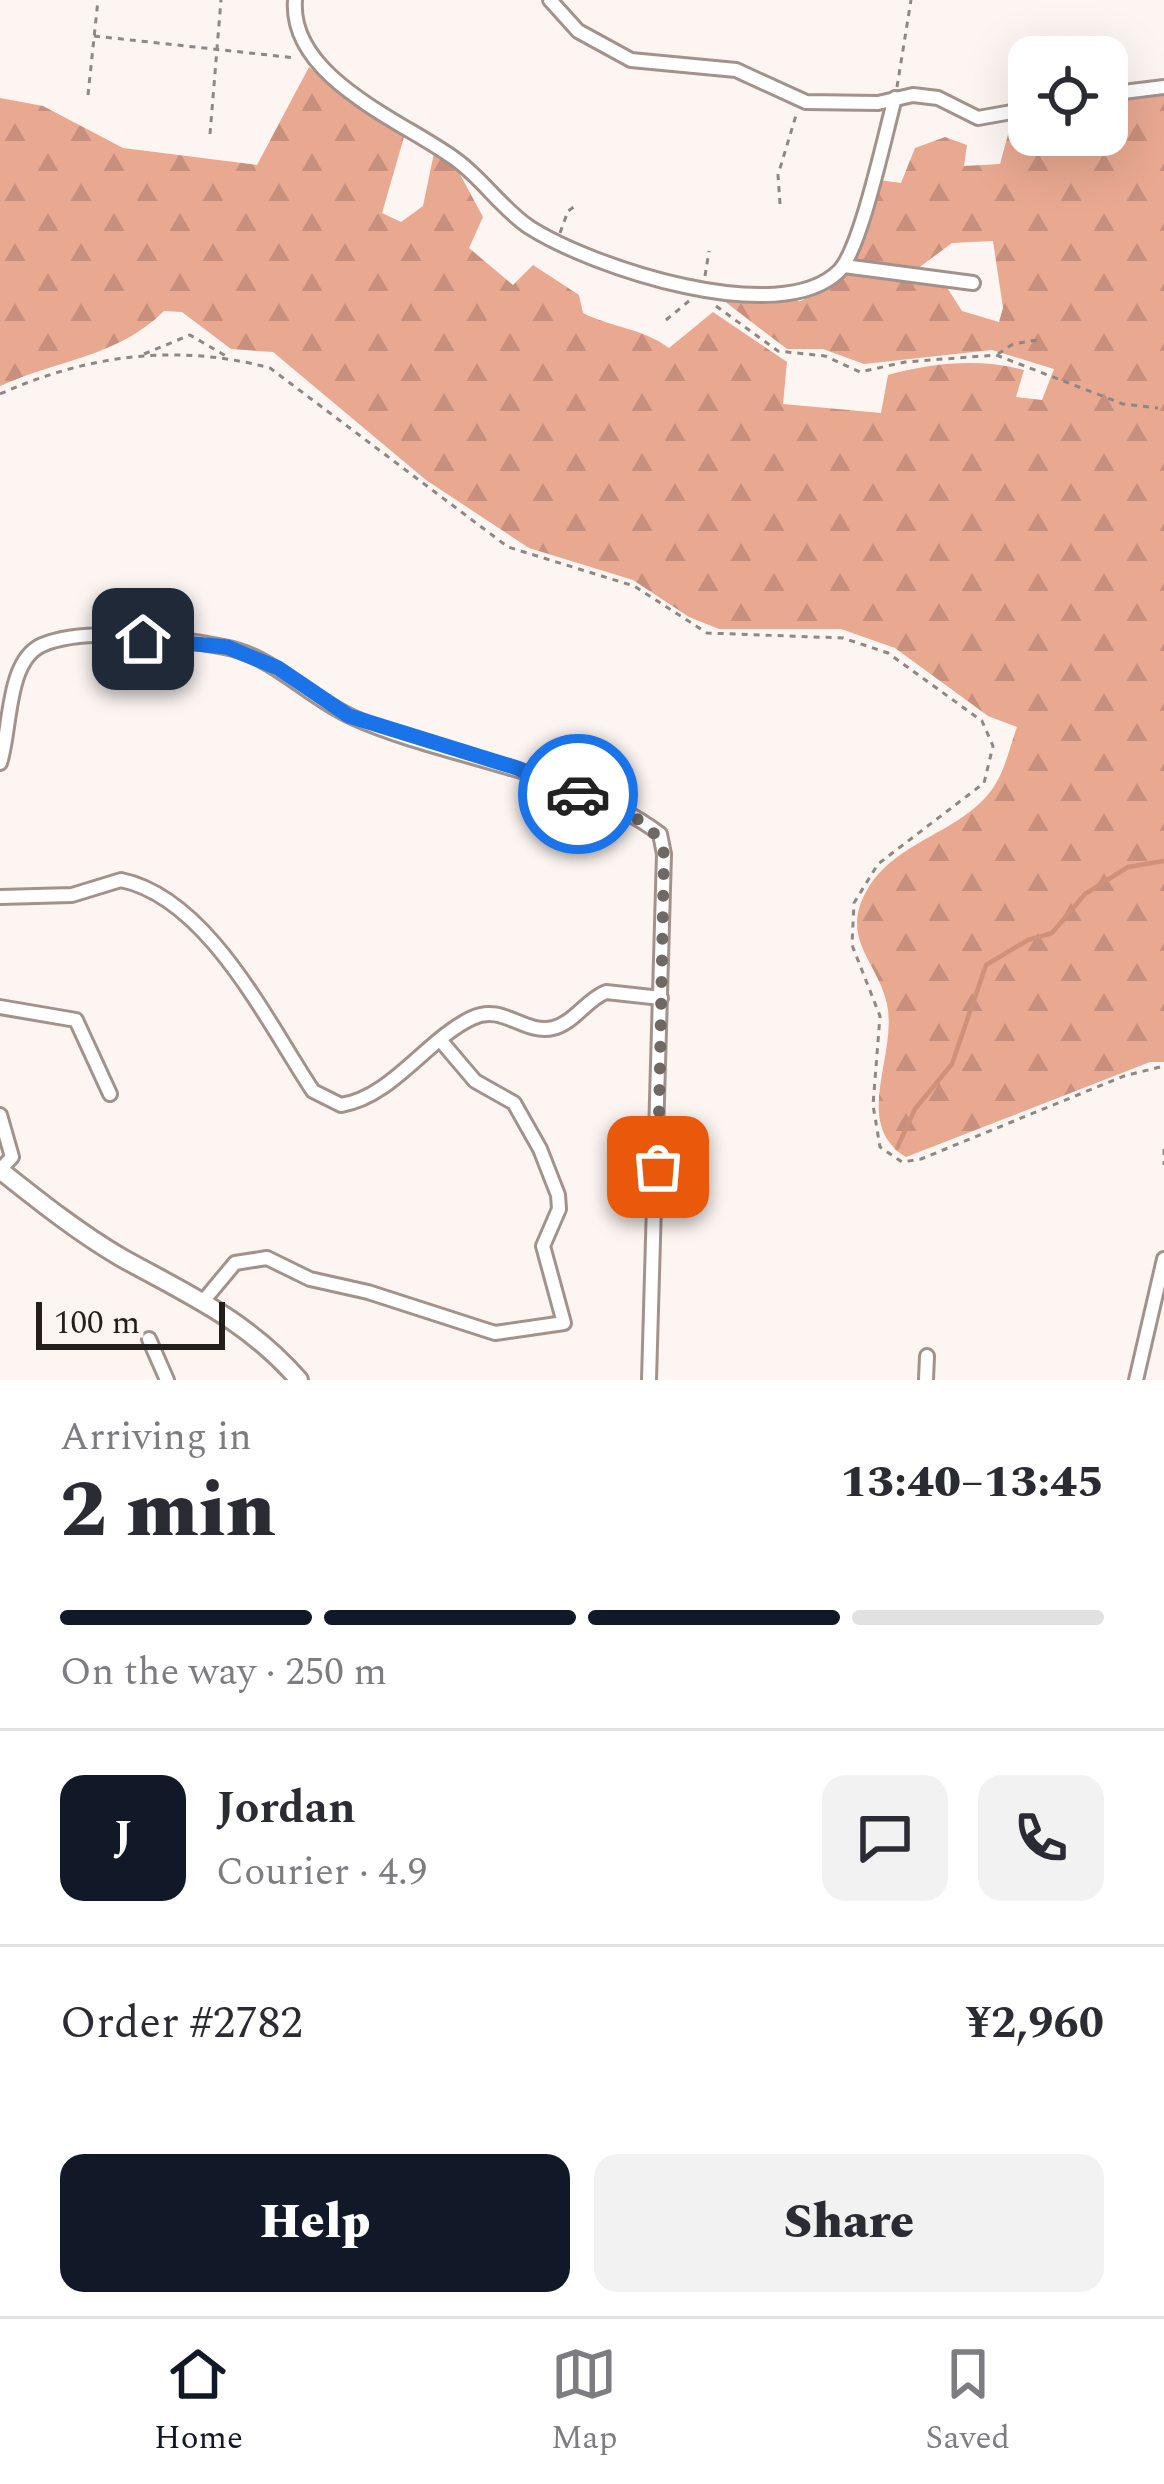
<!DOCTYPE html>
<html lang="en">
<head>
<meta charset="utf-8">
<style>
  :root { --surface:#fff; --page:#f2f2f3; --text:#2b2b33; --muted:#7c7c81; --line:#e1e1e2; --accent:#111827 }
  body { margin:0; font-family:Spectral,serif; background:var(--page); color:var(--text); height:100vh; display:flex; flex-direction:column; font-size:45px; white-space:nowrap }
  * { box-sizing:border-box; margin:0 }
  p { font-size:39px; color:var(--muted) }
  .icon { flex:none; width:66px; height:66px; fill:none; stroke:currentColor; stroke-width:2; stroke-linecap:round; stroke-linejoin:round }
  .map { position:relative; height:1380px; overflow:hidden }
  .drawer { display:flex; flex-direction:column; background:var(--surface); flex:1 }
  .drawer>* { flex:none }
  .tools { position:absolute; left:1008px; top:36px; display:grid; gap:24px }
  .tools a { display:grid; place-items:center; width:120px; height:120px; border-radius:24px; background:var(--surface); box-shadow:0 12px 48px #0002; font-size:60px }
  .scale { position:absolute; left:36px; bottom:30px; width:189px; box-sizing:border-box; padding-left:12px; border:6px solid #231d1b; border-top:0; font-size:33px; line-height:42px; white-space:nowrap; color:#231d1b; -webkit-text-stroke:9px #fdf5f2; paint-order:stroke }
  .pin { position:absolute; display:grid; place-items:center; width:102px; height:102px; color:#fff; margin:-51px; border-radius:24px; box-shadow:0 6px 18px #0006 }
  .courier { position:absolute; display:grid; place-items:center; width:120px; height:120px; margin:-60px; border:9px solid #1a73e8; border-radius:50%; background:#fff; color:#222; box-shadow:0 3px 15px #0007 }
  .summary em { font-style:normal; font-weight:800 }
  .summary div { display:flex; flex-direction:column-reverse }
  .summary { display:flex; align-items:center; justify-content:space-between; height:204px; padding:0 60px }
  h1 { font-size:78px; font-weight:800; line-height:90px }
  .bar { display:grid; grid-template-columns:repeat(4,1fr); gap:18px 12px; align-content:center; height:144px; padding:0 60px }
  .bar i { height:15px; border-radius:9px; background:var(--line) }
  .bar .on { background:var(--accent) }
  .bar p { grid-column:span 4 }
  .line { display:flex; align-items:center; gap:30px; padding:0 60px; border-top:3px solid var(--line) }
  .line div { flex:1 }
  .round { display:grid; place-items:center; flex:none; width:126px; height:126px; border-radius:24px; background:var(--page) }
  .primary-button { display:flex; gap:24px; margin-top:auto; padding:24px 60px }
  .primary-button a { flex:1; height:138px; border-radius:24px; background:var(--accent); color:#fff; font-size:48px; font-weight:800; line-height:138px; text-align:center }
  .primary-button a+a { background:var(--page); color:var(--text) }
  .tab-bar { display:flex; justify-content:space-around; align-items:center; height:168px; border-top:3px solid var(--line); background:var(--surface); font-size:33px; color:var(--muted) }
  .tab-bar a { display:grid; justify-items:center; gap:6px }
  .tab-bar .on { color:var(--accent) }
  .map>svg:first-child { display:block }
  .forest { fill:url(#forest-firs) }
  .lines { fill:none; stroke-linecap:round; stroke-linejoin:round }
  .stream { stroke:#d09179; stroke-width:4.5 }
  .minor-casing { stroke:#a3928c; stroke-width:18 }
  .major-casing { stroke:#a3928c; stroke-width:22 }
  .path { stroke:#8e8784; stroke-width:3; stroke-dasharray:6 6; stroke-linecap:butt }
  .minor { stroke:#fff; stroke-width:12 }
  .major { stroke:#fff; stroke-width:16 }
  .done { stroke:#6f6966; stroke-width:12; stroke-dasharray:0 21.6 }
  .route { stroke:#1a73e8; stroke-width:15 }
</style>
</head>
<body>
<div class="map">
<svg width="1164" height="1380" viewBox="0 0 1164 1380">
  <defs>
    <pattern id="forest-firs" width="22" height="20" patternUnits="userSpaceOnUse" patternTransform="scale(3)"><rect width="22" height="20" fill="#e9a890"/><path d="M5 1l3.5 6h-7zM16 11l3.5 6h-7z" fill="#c8907c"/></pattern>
  </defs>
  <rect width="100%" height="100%" fill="#fdf5f2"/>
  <path class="forest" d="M309,67L404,137L382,213L401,222L423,206L434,153L455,165L483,217L469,248L513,285L533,265L579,295L583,313C613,328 642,328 669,348L713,312L787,362L783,404L881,413L888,375C932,363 980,358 1024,370L1016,397L1042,400L1054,369L992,350L864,364L823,349H787L715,294L801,301L848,273L946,286L962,311L999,322L1003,308L993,241L952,243L917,269L852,261L879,180L901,183L915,148L945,137L967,145L964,166L1000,164L1012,120L1029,116V135H1107V102L1164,92V1062H1150L906,1157C851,1123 898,1056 887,1004C878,962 840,939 866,892C894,840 961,834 993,788C1005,771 1010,746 1017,727L988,716L895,648L841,629H719L689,617L633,580L529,548L426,480L273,352L231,349L182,312L164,311C118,357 57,360 0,386V98L43,106L123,148L257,165Z"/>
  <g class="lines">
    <path class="stream" d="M897,1148L915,1109L952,1064L986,965L1028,940L1052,933L1085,894L1128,867L1164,861"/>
    <g class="minor-casing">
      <g id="minor">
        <path d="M295,0C289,78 403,121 455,159C482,178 501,208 529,227C591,267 780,330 839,271C861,249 885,134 895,98"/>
        <path d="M550,0L578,31L631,60L736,70L806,102L878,103L913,95L938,98L978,118L1029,109"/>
        <path d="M1107,94L1164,87"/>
        <path d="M844,266L973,283"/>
        <path d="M0,763C11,730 6,661 42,645C84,626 179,638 224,647C274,656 307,697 352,717C445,759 577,771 660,834L664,854L649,1380"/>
        <path d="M0,897L72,895L121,880C208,898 267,1022 313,1091L341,1105C392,1097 427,1039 472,1018C503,1003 524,1035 553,1028C574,1023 586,1000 606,992L661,998"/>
        <path d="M0,1007L76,1020L110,1094"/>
        <path d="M0,1115L12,1157L0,1170"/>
        <path d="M205,1299L235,1263L267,1258L310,1279L368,1292L495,1333L564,1323L543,1246L559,1209L558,1195L540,1149L514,1103L475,1081L441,1041"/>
        <path d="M149,1339L167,1380"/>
        <path d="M926,1380L927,1356"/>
        <path d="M1136,1380L1164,1259"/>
      </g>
    </g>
    <g class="major-casing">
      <path id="major" d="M0,1170C39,1201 79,1233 122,1258C189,1295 248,1321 299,1380"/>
    </g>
    <g class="path">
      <path d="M94,36L296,58"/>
      <path d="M897,87L911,0"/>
      <path d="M88,95L98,0"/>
      <path d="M210,134L221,0"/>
      <path d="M780,204L778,175L797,112"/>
      <path d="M560,233L568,211L578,204"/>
      <path d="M705,276L709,251"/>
      <path d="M716,306L778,351L825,356L860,372L905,362L996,355L1123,404L1158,408"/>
      <path d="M666,320L689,301"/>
      <path d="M144,354L190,335L226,356"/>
      <path d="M998,354L1013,344L1037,340"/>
      <path d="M0,394C87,355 177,343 270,368L508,547L634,586L707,633L843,638L888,653L982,721L993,746L984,783L878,864L854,903L852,945L880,1016L873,1105L880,1147L902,1162L921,1159L1124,1076L1164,1066"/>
      <path d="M1164,1149V1165"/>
    </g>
    <use href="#minor" class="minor"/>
    <use href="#major" class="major"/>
  </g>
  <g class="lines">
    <path class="done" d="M578,794C611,808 655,816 664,854L658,1167"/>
    <path class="route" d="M143,639L227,647L278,668L349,716L517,768L578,794"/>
  </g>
</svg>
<div class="tools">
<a><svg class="icon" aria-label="locate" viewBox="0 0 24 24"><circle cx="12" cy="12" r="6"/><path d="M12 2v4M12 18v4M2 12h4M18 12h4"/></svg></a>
</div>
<div class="scale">100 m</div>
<div class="pin" style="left:658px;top:1167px;background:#ea580c"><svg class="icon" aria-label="bag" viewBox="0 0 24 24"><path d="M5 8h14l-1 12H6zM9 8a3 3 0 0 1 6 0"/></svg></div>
<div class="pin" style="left:143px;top:639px;background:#1f2937"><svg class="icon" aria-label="home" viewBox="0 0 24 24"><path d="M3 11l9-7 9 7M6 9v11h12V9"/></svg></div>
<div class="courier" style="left:578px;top:794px"><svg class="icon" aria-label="car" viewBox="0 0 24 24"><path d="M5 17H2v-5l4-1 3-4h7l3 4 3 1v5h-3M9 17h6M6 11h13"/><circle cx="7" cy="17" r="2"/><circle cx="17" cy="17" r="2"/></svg></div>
</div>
<section class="drawer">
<div class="summary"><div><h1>2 min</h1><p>Arriving in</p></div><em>13:40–13:45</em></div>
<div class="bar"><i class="on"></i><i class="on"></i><i class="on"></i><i></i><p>On the way · 250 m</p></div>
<div class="line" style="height:216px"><b class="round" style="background:var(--accent);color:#fff">J</b><div><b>Jordan</b><p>Courier · 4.9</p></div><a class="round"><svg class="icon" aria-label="chat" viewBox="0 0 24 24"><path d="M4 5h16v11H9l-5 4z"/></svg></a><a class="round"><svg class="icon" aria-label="phone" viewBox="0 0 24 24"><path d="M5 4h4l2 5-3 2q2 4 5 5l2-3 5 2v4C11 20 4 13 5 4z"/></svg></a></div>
<div class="line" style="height:156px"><div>Order #2782</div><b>¥2,960</b></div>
<div class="primary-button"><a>Help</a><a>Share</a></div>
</section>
<nav class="tab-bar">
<a class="on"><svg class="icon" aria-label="home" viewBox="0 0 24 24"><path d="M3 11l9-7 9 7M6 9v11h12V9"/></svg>Home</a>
<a><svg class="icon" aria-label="map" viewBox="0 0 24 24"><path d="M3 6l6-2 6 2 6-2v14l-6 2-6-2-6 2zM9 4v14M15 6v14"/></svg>Map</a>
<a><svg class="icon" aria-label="saved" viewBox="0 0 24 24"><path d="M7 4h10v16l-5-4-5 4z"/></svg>Saved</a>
</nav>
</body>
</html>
